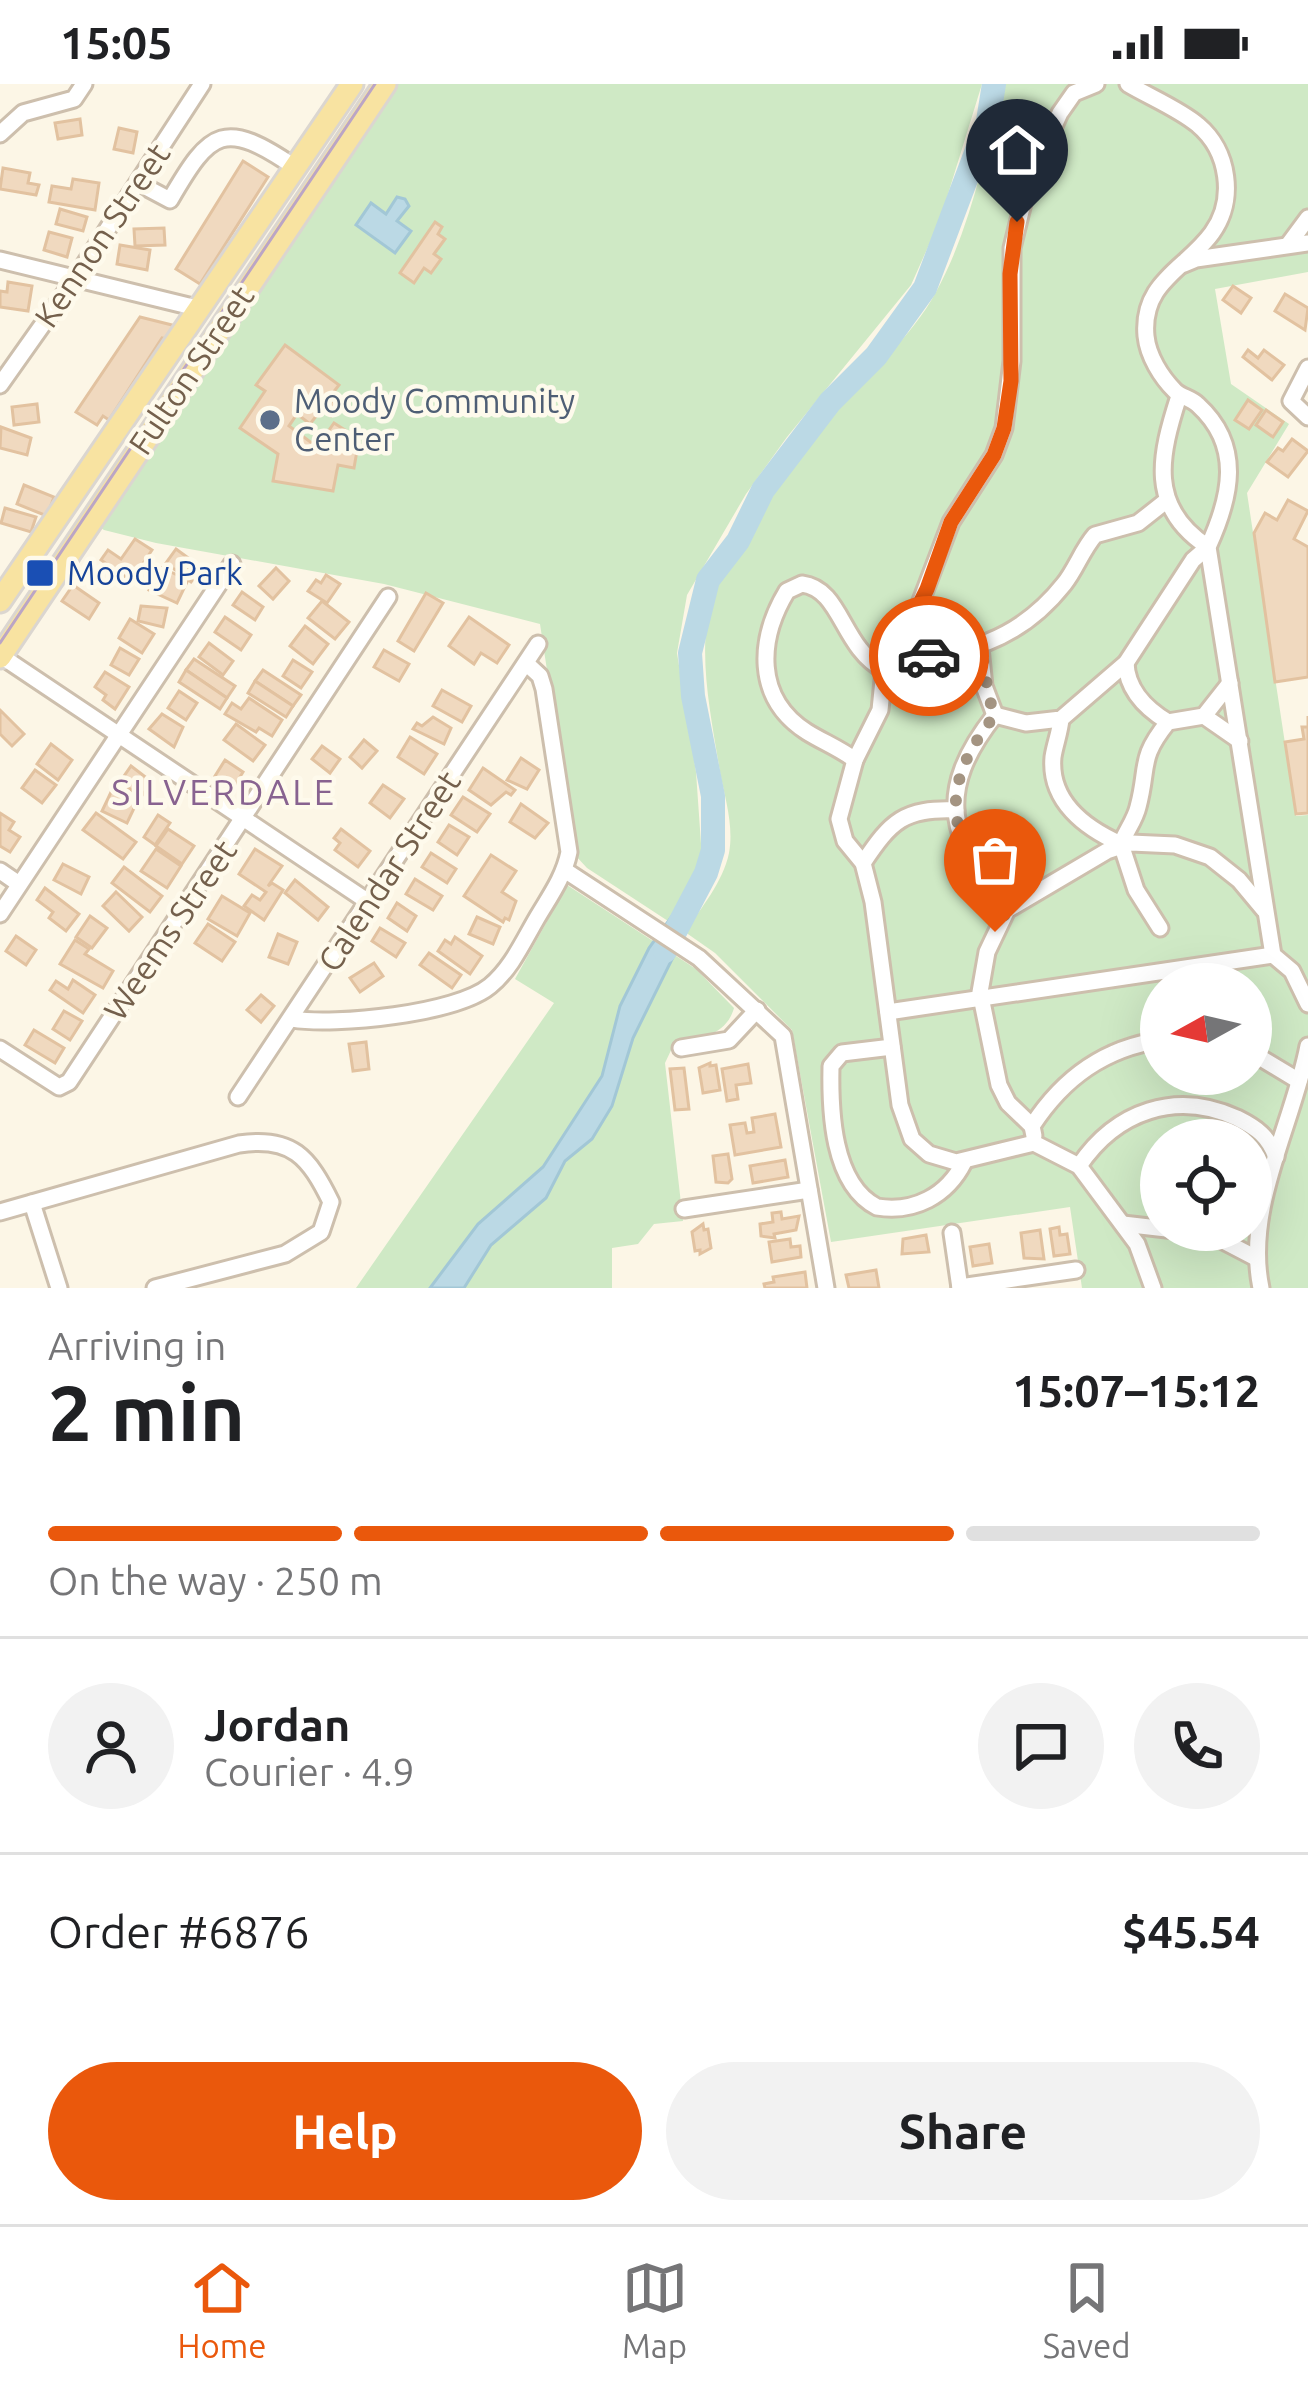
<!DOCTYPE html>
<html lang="en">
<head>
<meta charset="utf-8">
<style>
  :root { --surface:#fff; --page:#f2f2f2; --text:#202124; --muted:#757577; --line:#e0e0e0; --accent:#ea580c }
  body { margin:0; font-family:Ubuntu,sans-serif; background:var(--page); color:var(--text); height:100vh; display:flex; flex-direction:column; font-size:45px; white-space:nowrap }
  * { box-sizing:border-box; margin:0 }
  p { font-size:39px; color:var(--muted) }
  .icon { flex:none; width:66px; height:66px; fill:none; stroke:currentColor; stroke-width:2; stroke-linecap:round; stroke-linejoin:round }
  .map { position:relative; height:1204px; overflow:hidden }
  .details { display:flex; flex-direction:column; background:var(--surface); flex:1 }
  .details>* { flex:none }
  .needle { width:78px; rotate:262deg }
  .tools { position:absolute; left:1140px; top:879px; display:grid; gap:24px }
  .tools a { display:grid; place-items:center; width:132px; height:132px; border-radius:50%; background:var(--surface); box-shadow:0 12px 48px #0002; font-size:60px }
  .pin { position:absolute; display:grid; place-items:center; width:102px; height:102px; color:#fff; margin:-123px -51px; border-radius:50% 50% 50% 0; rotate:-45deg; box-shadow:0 0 12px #0007 }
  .pin .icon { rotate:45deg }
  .courier { position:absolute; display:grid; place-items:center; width:120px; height:120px; margin:-60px; border:9px solid #ea580c; border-radius:50%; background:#fff; color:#222; box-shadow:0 3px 15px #0007 }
  .headline em { font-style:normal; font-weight:600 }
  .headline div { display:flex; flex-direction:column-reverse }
  .headline { display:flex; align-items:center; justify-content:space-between; height:204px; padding:0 48px }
  h1 { font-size:78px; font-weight:600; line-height:90px }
  .bar { display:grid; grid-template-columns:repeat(4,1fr); gap:18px 12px; align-content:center; height:144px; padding:0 48px }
  .bar i { height:15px; border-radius:9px; background:var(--line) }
  .bar .on { background:var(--accent) }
  .bar p { grid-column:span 4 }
  .line { display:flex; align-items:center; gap:30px; padding:0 48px; border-top:3px solid var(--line) }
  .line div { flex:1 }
  .round { display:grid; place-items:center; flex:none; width:126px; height:126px; border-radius:63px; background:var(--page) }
  .cta { display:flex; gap:24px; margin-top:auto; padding:24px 48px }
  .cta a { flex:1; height:138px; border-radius:72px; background:var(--accent); color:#fff; font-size:48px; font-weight:600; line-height:138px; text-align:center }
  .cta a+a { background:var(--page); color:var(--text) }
  .status { display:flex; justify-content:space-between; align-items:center; height:84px; padding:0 60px; background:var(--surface); direction:ltr }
  .status svg { height:33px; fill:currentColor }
  .tab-bar { display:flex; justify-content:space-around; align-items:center; height:168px; border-top:3px solid var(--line); background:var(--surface); font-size:33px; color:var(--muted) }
  .tab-bar a { display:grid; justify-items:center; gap:6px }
  .tab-bar .on { color:var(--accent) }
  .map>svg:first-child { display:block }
  .green { fill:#cfe9c5; fill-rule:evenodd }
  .water { fill:#bbd9e5; stroke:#a2c7d6; stroke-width:3 }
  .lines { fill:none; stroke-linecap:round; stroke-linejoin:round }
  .river { stroke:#bbd9e5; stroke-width:24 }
  .building { fill:#f0d9bf; stroke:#e2c2a0; stroke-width:3 }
  .minor-casing { stroke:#cdbfad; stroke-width:21 }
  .major-casing { stroke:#dbd6d0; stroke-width:27 }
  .minor { stroke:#fff; stroke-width:15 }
  .major { stroke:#f8e3a1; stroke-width:21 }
  .tram { stroke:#bba5c5; stroke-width:3 }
  .done { stroke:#a49482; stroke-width:12; stroke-dasharray:0 21.6 }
  .route { stroke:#ea580c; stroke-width:15 }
  .service-dot { fill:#5c6f8a; stroke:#fefaec; stroke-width:4.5 }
  .transit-dot { fill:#1a4fb4; stroke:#fefaec; stroke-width:4.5 }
  .labels { text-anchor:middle; stroke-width:9; stroke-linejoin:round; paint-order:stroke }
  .street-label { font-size:33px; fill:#74604c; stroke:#fefaec }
  .service-label { font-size:33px; fill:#4e5e75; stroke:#fefaec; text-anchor:start }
  .transit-label { font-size:33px; fill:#164399; stroke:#fefaec; text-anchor:start }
  .neighbourhood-label { font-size:36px; letter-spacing:3px; fill:#886390; stroke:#fefaec }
</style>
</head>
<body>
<div class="status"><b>15:05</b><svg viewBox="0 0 49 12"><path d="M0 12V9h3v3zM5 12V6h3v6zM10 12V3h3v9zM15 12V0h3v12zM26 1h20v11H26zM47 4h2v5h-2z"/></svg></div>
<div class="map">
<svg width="1308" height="1204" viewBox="0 0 1308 1204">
  <rect width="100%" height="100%" fill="#fcf6e6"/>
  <g class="green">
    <path d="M389,0H982L940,136L911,201L787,353L746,410L687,511L677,569L696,688L702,774L668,837L587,784L575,771L540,540L384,500L156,459L104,446L94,439Z"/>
    <path d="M1001,0H1308V188L1215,205L1231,300L1289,340L1247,409L1296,732L1308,731V1204H1082L1070,1123L831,1158L792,946L715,869L685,848C701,824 723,798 729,769C734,742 725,714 720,688C711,631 695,563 714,507C731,457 801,368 836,327C869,288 912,253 936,208C970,146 986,69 1001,0ZM1161,900H1251V990H1161ZM1161,1056H1251V1146H1161Z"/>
    <path d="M567,801L696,885L734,924C726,952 700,954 674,960L665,979L683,1137L654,1140L638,1160L612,1164V1204H356L554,919L515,895Z"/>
  </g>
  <g class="water">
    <path d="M397,113L405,115L409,122L397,137L411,147L395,169L356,141L371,119L386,130Z"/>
    <path d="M672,832L688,843L633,954L612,1022L592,1055L565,1077L546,1114L491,1161L464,1204H430L478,1140L543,1083L602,992L620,922L649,864Z"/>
  </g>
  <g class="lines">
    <path class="river" d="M665,867L706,789L713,766V712L693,612L690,569L708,496L738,457L763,406L830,318L876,272L925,204L988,37L994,0"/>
  </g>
  <g class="building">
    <path d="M80,35L82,51L58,55L55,39Z"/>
    <path d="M119,44L137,48L133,69L114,65Z"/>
    <path d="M243,77L268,93L200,200L176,185Z"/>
    <path d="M3,84L30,89L28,99L39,101L36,111L0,105Z"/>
    <path d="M73,95L99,99L95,126L49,118L52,102L71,105Z"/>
    <path d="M60,125L87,133L83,147L56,140Z"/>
    <path d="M435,138L442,143L438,150L445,155L434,170L441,175L431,189L424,184L414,199L400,189Z"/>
    <path d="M164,144L165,161L135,162L134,145Z"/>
    <path d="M49,148L72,154L67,173L44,166Z"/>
    <path d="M120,161L150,166L147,186L117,180Z"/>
    <path d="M8,198L32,202L28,227L0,223V207L7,208Z"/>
    <path d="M1233,202L1251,214L1241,229L1223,216Z"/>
    <path d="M1285,210L1308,224L1305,246L1275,227Z"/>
    <path d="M140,233L176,242L167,255L162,254L109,336L103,332L97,341L76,328Z"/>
    <path d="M285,261L339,301L329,314L338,321L331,332L321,326L310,340L297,330L289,342L317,363L334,339L359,355L354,384L338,381L333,407L273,397L278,370L240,344L265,307L256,301Z"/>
    <path d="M1248,266L1258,274L1264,266L1284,281L1272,296L1243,273Z"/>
    <path d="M1248,316L1262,326L1249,345L1235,336Z"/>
    <path d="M37,320L39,338L14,341L12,323Z"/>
    <path d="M1266,326L1283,338L1273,353L1256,341Z"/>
    <path d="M1,343L31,354L27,371L0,364Z"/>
    <path d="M1292,355L1308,367L1288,393L1267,378L1278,364L1283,367Z"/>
    <path d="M24,401L54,413L47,432L17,420Z"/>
    <path d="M1288,416L1308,427L1294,455L1308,463V593L1275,598L1254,449L1265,429L1277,436Z"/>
    <path d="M5,424L36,433L31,448L1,439Z"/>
    <path d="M135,455L152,466L131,497L101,476L108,466L121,475Z"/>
    <path d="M176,465L202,484L191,498L166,479Z"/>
    <path d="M160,483L188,496L177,519L149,506Z"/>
    <path d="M276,484L289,497L273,515L259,502Z"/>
    <path d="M326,491L340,500L327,519L308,507L316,496L321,499Z"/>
    <path d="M73,501L99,519L89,535L62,517Z"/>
    <path d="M242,508L263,523L255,536L233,521Z"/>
    <path d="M426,509L443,519L414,567L398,557Z"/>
    <path d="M322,517L349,538L335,555L308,534Z"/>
    <path d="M141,522L167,524L163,543L138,537Z"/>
    <path d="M225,533L251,551L241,566L215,548Z"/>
    <path d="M469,533L509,561L497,579L481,569L474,580L449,562Z"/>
    <path d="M130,535L154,550L142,569L119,554Z"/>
    <path d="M305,542L328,560L313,580L290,562Z"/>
    <path d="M209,559L233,577L223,591L199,573Z"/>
    <path d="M120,564L139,575L129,591L111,581Z"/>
    <path d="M384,566L409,580L399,597L374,583Z"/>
    <path d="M194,575L235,602L227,614L186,586Z"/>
    <path d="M293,576L312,588L301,604L283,592Z"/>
    <path d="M186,586L227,614L220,625L179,598Z"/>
    <path d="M263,586L301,611L293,622L255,597Z"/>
    <path d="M105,588L129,603L115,625L103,616L106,611L95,603Z"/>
    <path d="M255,597L293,622L286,633L248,609Z"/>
    <path d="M442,606L471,622L462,638L433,622Z"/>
    <path d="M179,607L197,619L186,636L168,624Z"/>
    <path d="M249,614L282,636L272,652L259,644L256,648L225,630L232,619L241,625Z"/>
    <path d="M0,626L24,650L12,662L0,650Z"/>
    <path d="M162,630L183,643L174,663L149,645Z"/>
    <path d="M1308,632V729L1296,730L1285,658L1304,655L1302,643H1308Z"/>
    <path d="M433,633L451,644L444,660L413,645L417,639L422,642Z"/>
    <path d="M236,640L265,661L253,677L224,656Z"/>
    <path d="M410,653L437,670L424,690L398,673Z"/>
    <path d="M364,656L377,667L362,684L350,673Z"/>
    <path d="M51,660L72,676L58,696L37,680Z"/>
    <path d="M322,662L340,675L330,689L312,675Z"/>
    <path d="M521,674L539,686L527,705L507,696Z"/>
    <path d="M225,676L243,688L234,703L215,692Z"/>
    <path d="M131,682L152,698L141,713L120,698Z"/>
    <path d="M483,684L515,706L511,711L506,708L491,721L469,706Z"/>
    <path d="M35,686L56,701L42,719L22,704Z"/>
    <path d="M383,701L404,715L390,734L370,719Z"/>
    <path d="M112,706L137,718L127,739L102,727Z"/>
    <path d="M463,713L490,730L477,748L451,731Z"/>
    <path d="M521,720L548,739L535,754L510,738Z"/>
    <path d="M0,729L14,738L9,746L20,753L10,768L0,762Z"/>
    <path d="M96,729L136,758L123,775L83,746Z"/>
    <path d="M158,731L170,739L155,761L144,753Z"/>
    <path d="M449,741L469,753L457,771L438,758Z"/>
    <path d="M168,745L194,762L182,780L156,762Z"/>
    <path d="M341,745L370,767L358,783L335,766L340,759L334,754Z"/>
    <path d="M156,765L181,782L167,804L141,787Z"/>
    <path d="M255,765L282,782L268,802L272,799L283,806L264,836L244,822L252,811L260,816L266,808L239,790Z"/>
    <path d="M431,769L456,785L447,799L422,783Z"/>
    <path d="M491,771L516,787L502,808L516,817L509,836L505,834L503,838L464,812Z"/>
    <path d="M63,780L89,793L81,810L54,796Z"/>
    <path d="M124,783L162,812L150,828L112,799Z"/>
    <path d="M415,795L442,812L433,826L406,810Z"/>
    <path d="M295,796L328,823L318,836L285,809Z"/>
    <path d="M45,804L79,830L66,847L49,834L53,828L37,816Z"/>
    <path d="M116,808L142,833L129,847L103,822Z"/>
    <path d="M222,812L250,829L237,852L208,835Z"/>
    <path d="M397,819L416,832L407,847L388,834Z"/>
    <path d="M90,832L107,844L92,864L76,853Z"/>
    <path d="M477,833L500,843L493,860L469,850Z"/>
    <path d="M208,840L235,858L222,877L195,859Z"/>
    <path d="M380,844L405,859L396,873L372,857Z"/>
    <path d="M278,850L297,858L288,880L269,873Z"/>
    <path d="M16,852L36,866L26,881L6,867Z"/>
    <path d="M455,853L482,872L470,890L438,867L445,856L451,860Z"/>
    <path d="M75,856L89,865L85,870L113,887L103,904L60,880Z"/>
    <path d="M429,869L461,891L452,904L420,881Z"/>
    <path d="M374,879L383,892L360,908L350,894Z"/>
    <path d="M73,896L95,911L83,929L50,906L56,897L68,905Z"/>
    <path d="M261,911L274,922L261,938L247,926Z"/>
    <path d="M64,927L82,937L70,956L53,945Z"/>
    <path d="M34,946L64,964L55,979L25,961Z"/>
    <path d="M366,958L369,985L353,987L349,960Z"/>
    <path d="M710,979V982L716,981L720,1006L703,1009L699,984Z"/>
    <path d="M748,980L751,999L736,1001L738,1015L727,1017L722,985Z"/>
    <path d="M684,984L689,1025L675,1026L670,985Z"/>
    <path d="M775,1030L781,1063L735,1071L730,1041L745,1039L747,1049L754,1048L752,1034Z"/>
    <path d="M728,1070L732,1095L728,1099L716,1098L713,1072Z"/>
    <path d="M785,1076L788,1093L753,1099L750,1082Z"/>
    <path d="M781,1128L782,1135L799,1132L796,1146L774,1150L775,1154L761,1152L760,1140L773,1138L772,1129Z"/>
    <path d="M703,1140L704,1146L708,1145L711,1164L700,1170V1166L695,1167L692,1148Z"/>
    <path d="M1059,1143L1060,1151L1067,1150L1070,1170L1054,1172L1050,1145Z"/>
    <path d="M1040,1146L1044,1175L1024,1174L1021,1149Z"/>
    <path d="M926,1151L929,1168L902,1170L903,1155Z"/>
    <path d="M790,1155L791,1163L800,1162L801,1173L772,1178L769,1158Z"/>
    <path d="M989,1160L992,1179L973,1182L970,1163Z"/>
    <path d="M876,1186L879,1204H849L846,1191Z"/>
    <path d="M805,1188L807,1204H765L764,1200L774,1198L773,1193Z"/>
  </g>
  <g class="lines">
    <g class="minor-casing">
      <g id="minor">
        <path d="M1096,0L1074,9L1060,29L1028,99L1012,164V277L1004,344L994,371L951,438L916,530L884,586L880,626L855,676L839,735L845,757L863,779L873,818L900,1021L912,1055L929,1070L956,1078L1034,1059L1079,1082L1137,1160L1153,1204"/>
        <path d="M1128,0C1148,12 1181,26 1198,41C1229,67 1236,116 1212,149C1186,185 1141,198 1146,252C1148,272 1161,293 1175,307C1181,313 1191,314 1198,321C1243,362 1231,413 1208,463L1273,871L1292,887L1308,920"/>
        <path d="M0,50L23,29L74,15L84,0"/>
        <path d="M138,99L170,116C211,45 224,35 296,84"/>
        <path d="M1288,161L1308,134"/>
        <path d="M0,176L201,225"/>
        <path d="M1184,180L1196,175L1308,159"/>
        <path d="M1308,284L1291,317L1308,333"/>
        <path d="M0,301L77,192L202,0"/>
        <path d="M980,564L984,602L995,631"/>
        <path d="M1,572L367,817"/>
        <path d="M894,573C963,573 1019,557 1064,500C1076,485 1082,466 1095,451L1138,439L1166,417"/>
        <path d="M1126,579C1127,606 1145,624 1168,638"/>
        <path d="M1204,632L1240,657"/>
        <path d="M1061,635C1060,648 1055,660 1053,673C1049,717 1085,744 1121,760L1136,806L1160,844"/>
        <path d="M855,676C839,664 823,658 807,648C754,614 758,555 787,507L802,500C842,505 841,563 884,586"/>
        <path d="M1121,760C1126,747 1135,736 1138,723C1149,682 1138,675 1168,638L1204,632L1230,599"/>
        <path d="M863,779C891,737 904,724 956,726"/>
        <path d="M0,787L19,800"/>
        <path d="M566,787L699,874L783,952L826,1204"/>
        <path d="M1007,826C949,756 934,708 995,631L1026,639L1061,635L1126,579L1193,476L1208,463C1147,423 1160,371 1179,312"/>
        <path d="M0,830L232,480"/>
        <path d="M888,928L1273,871"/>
        <path d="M292,935C335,942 456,930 490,902C511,885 523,858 537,834C550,812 564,793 569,768L544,605L540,592L526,579"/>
        <path d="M892,963L842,969L831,982C830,1026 832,1100 877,1123C914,1129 947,1112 964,1078"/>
        <path d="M681,964L729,956L757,926"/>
        <path d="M0,965L59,1003L69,998L388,513"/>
        <path d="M1251,968L1299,997"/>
        <path d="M238,1013L538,560"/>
        <path d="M1032,1042L1008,1019L999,1001L980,908L987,868L1007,826L1107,767L1131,759L1175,761L1210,773L1239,796L1264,826"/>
        <path d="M1034,1052L1032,1042C1063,994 1104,964 1161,956"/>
        <path d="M1079,1082C1116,1027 1176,1006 1237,1034C1257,1044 1268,1052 1276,1073"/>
        <path d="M32,1119L59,1204"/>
        <path d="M684,1125L809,1106"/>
        <path d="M0,1128L239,1060C292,1052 309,1073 331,1118L321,1148L285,1170L155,1204"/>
        <path d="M1123,1140L1210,1150L1256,1174"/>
        <path d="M952,1149L960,1204"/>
        <path d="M960,1203L1076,1186"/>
        <path d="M1261,1204C1244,1123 1293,1041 1308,962"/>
      </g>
    </g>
    <g class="major-casing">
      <g id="major">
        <path d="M0,517L352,0"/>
        <path d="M0,573L385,0"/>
      </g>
    </g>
    <use href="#minor" class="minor"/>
    <use href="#major" class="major"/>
    <path class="tram" d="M0,559L375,0"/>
  </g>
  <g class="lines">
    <path class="done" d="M929,572L980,564C987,587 985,608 995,631C934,708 949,756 1007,826L995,848"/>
    <path class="route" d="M929,572L893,573L927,505L951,438L994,371L1004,344L1011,297L1010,190L1017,138"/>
  </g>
  <circle class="service-dot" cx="270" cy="336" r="12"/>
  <rect class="transit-dot" x="25" y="474" width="30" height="30" rx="6"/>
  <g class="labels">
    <g class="street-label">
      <text transform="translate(102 151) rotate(-56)" y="12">Kennon Street</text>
      <text transform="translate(191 286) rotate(-56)" y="12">Fulton Street</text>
      <text transform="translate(389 787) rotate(-57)" y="12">Calendar Street</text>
      <text transform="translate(170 846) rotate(-56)" y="12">Weems Street</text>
    </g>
    <g class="service-label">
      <text x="294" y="329">Moody Community<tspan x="294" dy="38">Center</tspan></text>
    </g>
    <g class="transit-label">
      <text x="67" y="501">Moody Park</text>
    </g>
    <g class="neighbourhood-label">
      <text x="224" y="721">SILVERDALE</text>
    </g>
  </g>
</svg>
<div class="tools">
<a><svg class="needle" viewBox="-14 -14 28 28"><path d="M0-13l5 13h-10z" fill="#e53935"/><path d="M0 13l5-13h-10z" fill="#757577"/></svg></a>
<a><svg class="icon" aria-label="locate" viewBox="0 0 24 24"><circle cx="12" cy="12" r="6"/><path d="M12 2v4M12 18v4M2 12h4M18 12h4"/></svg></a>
</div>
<div class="pin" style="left:995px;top:848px;background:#ea580c"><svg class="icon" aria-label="bag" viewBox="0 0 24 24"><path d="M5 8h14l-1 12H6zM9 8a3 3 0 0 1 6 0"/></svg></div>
<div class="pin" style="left:1017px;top:138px;background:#1f2937"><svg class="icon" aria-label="home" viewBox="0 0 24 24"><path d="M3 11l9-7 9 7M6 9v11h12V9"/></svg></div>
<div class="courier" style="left:929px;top:572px"><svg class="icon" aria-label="car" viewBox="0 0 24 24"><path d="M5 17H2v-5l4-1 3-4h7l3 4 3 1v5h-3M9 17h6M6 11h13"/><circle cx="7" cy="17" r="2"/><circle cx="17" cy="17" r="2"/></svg></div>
</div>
<section class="details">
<div class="headline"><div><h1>2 min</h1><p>Arriving in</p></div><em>15:07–15:12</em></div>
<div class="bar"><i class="on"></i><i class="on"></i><i class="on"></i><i></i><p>On the way · 250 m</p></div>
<div class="line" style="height:216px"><a class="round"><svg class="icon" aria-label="person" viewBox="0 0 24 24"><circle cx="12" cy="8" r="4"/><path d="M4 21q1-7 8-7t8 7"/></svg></a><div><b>Jordan</b><p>Courier · 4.9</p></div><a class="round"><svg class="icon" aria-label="chat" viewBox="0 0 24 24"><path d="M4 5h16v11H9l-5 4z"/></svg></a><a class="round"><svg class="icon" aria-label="phone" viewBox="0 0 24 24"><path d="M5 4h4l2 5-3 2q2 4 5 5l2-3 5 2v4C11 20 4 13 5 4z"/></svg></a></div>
<div class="line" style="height:156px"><div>Order #6876</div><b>$45.54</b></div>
<div class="cta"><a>Help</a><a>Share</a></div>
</section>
<nav class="tab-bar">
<a class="on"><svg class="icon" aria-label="home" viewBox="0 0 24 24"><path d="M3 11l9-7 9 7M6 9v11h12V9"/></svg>Home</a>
<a><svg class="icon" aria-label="map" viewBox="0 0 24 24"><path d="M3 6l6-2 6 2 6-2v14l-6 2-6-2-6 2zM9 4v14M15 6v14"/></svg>Map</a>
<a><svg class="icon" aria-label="saved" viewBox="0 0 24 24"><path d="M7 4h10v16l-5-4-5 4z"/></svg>Saved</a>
</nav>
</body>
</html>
